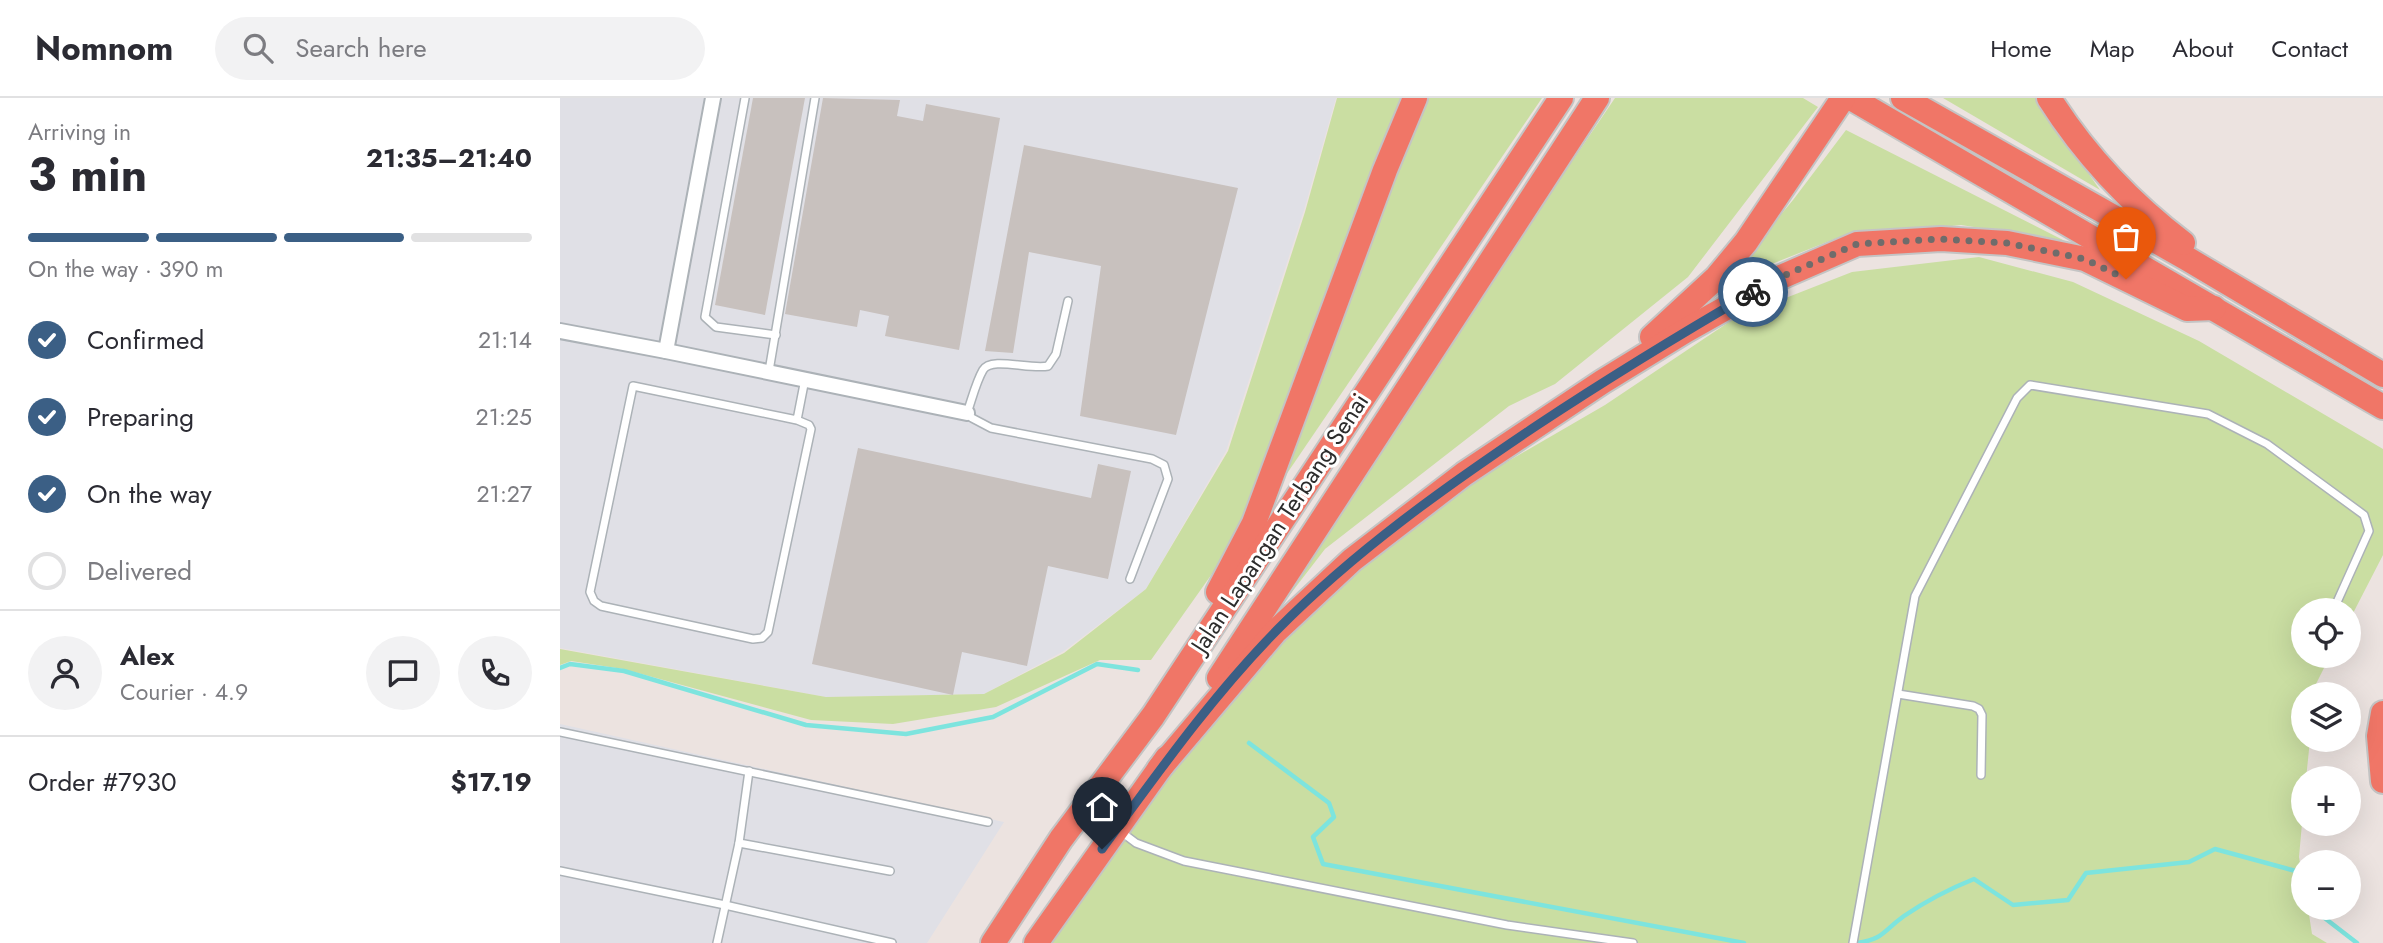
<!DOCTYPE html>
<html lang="en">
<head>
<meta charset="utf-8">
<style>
  :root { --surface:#fff; --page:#f2f2f3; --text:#2b2b33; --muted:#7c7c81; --line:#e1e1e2; --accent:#3b5f85 }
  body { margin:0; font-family:Jost,sans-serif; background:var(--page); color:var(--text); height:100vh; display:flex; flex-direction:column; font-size:26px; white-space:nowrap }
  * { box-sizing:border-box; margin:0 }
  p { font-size:23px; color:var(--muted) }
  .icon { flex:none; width:38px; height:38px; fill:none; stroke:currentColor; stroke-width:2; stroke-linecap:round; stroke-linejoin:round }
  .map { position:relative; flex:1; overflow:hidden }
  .sheet { display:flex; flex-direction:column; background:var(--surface); width:560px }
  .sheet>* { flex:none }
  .fabs { position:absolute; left:1731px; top:500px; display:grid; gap:14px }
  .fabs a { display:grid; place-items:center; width:70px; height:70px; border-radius:50%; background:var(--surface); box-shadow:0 7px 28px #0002; font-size:35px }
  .pin { position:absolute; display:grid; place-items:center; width:60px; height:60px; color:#fff; margin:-72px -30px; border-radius:50% 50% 50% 0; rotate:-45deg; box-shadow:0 0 7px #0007 }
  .pin .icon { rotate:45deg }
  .courier { position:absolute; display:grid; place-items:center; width:70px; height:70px; margin:-35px; border:5px solid #3b5f85; border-radius:50%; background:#fff; color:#222; box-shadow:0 2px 9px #0007 }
  .head em { font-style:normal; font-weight:700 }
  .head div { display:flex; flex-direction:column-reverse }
  .head { display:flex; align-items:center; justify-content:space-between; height:119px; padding:0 28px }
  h1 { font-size:46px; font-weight:700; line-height:52px }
  .bar { display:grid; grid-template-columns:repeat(4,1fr); gap:10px 7px; align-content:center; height:84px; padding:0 28px }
  .bar i { height:9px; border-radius:5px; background:var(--line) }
  .bar .current { background:var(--accent) }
  .bar p { grid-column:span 4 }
  .line { display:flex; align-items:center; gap:18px; padding:0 28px; border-top:2px solid var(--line) }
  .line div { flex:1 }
  .round { display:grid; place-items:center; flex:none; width:74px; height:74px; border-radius:37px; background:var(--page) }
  ol { padding:0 28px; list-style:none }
  li { display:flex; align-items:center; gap:21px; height:77px }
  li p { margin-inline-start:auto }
  li .icon { padding:7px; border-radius:50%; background:var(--accent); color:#fff; stroke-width:4 }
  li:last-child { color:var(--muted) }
  li i { width:38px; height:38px; border:4px solid var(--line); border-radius:50% }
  header { display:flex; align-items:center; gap:42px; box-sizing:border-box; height:98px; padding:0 35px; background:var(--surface); border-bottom:2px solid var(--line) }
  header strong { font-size:33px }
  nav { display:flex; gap:38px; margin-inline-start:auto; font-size:24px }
  .search { width:490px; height:63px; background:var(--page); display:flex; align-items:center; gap:18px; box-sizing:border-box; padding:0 24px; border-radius:38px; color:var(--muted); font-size:26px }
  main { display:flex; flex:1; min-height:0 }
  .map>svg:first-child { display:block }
  .industrial { fill:#e0e0e6 }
  .green { fill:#cadea2 }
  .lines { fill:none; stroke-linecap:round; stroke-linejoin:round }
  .stream { stroke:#7de4de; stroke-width:4.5 }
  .building { fill:#c8c1be }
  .lane-casing { stroke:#acb2b7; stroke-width:10 }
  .street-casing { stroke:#acb2b7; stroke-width:18 }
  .highway-casing { stroke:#c4c4c4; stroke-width:28 }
  .lane { stroke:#fff; stroke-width:7 }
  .street { stroke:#fff; stroke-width:14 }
  .highway { stroke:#f07667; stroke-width:24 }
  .done { stroke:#6f6c6b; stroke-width:7; stroke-dasharray:0 12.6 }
  .route { stroke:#3b5f85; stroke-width:9 }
  .labels { text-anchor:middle; stroke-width:6; stroke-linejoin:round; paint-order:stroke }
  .street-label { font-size:24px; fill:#2c2c2c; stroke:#fff }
</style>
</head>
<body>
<header>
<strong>Nomnom</strong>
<div class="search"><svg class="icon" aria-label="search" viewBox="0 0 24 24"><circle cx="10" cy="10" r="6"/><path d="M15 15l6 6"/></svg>Search here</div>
<nav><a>Home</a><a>Map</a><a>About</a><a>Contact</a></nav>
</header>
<main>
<section class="sheet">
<div class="head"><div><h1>3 min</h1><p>Arriving in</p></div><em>21:35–21:40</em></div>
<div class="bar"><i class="current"></i><i class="current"></i><i class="current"></i><i></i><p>On the way · 390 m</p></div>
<ol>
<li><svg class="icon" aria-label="check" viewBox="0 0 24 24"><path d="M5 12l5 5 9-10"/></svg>Confirmed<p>21:14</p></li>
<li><svg class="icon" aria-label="check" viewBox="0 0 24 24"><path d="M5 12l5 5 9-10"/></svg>Preparing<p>21:25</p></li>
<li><svg class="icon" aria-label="check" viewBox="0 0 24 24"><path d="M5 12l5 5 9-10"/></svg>On the way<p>21:27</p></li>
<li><i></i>Delivered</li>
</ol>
<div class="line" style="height:126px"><a class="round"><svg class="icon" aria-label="person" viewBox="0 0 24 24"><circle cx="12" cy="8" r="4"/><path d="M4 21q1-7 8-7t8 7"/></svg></a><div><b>Alex</b><p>Courier · 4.9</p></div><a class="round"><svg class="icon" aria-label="chat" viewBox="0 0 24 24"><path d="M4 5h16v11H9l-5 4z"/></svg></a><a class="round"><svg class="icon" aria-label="phone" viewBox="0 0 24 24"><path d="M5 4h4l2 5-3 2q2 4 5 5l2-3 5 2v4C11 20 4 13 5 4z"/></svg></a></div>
<div class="line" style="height:91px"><div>Order #7930</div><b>$17.19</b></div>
</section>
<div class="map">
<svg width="1823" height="845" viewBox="0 0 1823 845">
  <rect width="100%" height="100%" fill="#ece3e0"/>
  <g class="industrial">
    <path d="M0,0H776L744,112L666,353L586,491L504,553L424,596L266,599L0,550Z"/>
    <path d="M0,626L444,724L367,845H0Z"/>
  </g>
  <g class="green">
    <path d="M777,0H847L688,413L654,473L591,562H540L436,609L333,626L251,622L63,571L11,563L0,567V551L266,599L424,596L504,555L586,491L668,353L745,114Z"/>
    <path d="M864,0H982L707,405Z"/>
    <path d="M1055,0H1243L1258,9L1128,179L995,286L949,308L765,451L715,516L712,505Z"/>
    <path d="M1383,0H1476L1540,92Z"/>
    <path d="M1286,32L1505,143L1401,127L1277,140L1164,185L1233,102Z"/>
    <path d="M1419,159L1513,184L1639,243L1823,351V457L1789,523L1788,513H1743V558H1770L1756,586L1755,597H1743V642H1750L1746,681H1743V714L1739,759L1743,784V810H1748L1752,836L1767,845H489L624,650L711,545L864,412L1045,307L1175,220L1292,174Z"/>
  </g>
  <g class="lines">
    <g class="stream">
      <path d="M0,570L10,566L64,573L246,627L346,636L433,619L537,566L578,572"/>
      <path d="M689,645L769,705L774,719L753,739L763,766L1184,845"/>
      <path d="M1759,810L1762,818L1797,845"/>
      <path d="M1297,845C1324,841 1323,833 1344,818C1366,803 1389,791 1414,781L1453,807L1508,802L1526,775L1629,764L1655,751L1743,775"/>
    </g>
  </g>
  <g class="building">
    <path d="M193,0H245L205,217L155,207Z"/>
    <path d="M263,0L340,2L337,18L363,23L366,6L440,20L399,252L325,238L329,218L300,212L297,229L225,216Z"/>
    <path d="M464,47L678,90L616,337L520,318L541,168L469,154L453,255L425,253Z"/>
    <path d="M298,350L531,400L538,366L571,373L548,481L488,468L467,568L402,554L393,597L252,566Z"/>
  </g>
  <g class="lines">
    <g class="lane-casing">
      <g id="lane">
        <path d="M185,0L145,219L156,229L216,237"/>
        <path d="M508,203L496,256L488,268C470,272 431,258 423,272C416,284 412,301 407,315L412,320L431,330L592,361L604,367L608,381L570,481"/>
        <path d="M209,273L255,0"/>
        <path d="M237,322L249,327L251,331L208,534L202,540L193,541L41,508L34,503L30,494L73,288L237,322L245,281"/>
        <path d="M1338,596L1413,608L1419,611L1422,617L1421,677"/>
        <path d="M0,634L428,724"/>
        <path d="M560,733L576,745L624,763L947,827L1073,845"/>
        <path d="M179,745L330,773"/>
        <path d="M0,773L165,807L332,845"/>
        <path d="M157,845L179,745L189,673"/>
        <path d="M1293,845L1355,498L1457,300L1470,287L1648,316L1707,346L1804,417L1809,433L1773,513"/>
      </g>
    </g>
    <g class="street-casing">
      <g id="street">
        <path d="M0,233L106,253L407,315"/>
        <path d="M106,253L153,0"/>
      </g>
    </g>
    <g class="highway-casing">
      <g id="highway">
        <path d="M1291,0L1823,309"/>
        <path d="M1343,0L1626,160L1823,277"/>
        <path d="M1489,0C1525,57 1569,104 1623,145"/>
        <path d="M1092,239L1157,179L1186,144L1283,0"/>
        <path d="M658,494L694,425L825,72L855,0"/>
        <path d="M659,580L1037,0"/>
        <path d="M1823,615L1819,638L1823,683"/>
        <path d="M599,671L715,534L792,462L904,376L1042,284L1125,233L1221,179L1297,146L1381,141L1447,145L1525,161L1627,211L1654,210"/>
        <path d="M433,845L501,741L593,618L1001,0"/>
        <path d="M476,845L607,660"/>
      </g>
    </g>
    <use href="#lane" class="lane"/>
    <use href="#street" class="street"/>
    <use href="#highway" class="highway"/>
  </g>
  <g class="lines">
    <path class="done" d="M1193,194L1221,179L1297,146L1381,141L1447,145L1525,161L1566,181"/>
    <path class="route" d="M542,751C597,676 652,598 718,531C795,453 885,389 976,328C1047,281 1119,237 1193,194"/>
  </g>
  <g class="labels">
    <g class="street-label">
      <text transform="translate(720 425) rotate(-57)" y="8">Jalan Lapangan Terbang Senai</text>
    </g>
  </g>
</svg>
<div class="fabs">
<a><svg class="icon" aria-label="locate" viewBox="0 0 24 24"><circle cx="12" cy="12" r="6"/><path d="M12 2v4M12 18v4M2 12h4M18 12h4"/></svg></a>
<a><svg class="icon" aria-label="layers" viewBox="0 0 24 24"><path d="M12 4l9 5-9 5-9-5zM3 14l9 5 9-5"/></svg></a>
<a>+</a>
<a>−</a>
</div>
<div class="pin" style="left:1566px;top:181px;background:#ea580c"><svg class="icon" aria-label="bag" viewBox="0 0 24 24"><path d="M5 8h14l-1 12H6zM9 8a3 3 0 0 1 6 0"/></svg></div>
<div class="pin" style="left:542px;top:751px;background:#1f2937"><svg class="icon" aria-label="home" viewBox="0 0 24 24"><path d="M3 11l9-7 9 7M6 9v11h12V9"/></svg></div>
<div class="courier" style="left:1193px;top:194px"><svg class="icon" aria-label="bike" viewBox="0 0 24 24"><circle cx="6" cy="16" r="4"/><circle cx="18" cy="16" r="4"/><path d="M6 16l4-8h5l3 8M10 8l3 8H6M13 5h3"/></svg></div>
</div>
</main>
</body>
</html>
